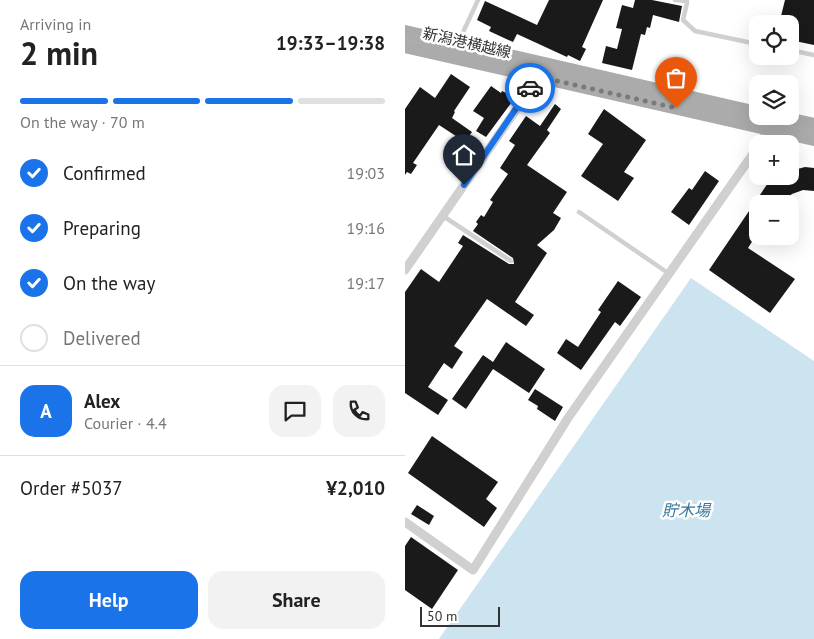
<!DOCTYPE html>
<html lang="en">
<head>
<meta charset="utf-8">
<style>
  :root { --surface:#fff; --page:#f2f2f2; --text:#222; --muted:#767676; --line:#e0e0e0; --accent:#1a73e8 }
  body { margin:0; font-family:"PT Sans","Noto Sans JP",sans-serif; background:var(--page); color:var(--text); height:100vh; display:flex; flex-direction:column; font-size:19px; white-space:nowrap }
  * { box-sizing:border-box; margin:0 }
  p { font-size:16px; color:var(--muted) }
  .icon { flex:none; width:28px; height:28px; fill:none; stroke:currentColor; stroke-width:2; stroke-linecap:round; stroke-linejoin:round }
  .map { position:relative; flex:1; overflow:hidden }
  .side { display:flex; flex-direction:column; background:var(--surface); width:405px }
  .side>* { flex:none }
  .tools { position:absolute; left:344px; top:15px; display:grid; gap:10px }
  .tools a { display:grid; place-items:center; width:50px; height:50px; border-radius:10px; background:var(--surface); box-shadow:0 5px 20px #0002; font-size:25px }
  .scale { position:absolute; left:15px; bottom:12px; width:80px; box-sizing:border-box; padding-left:5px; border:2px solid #333; border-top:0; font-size:14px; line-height:18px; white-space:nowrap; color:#333; -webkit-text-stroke:4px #fff; paint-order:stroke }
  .pin { position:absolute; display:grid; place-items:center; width:42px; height:42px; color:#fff; margin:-51px -21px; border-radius:50% 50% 50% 0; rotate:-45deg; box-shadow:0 0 5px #0007 }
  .pin .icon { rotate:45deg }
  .courier { position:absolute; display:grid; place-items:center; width:50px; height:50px; margin:-25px; border:4px solid #1a73e8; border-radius:50%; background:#fff; color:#222; box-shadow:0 1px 6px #0007 }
  .overview em { font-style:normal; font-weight:600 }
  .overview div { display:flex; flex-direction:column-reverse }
  .overview { display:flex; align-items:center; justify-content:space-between; height:85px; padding:0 20px }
  h1 { font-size:32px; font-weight:600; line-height:38px }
  .bar { display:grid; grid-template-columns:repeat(4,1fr); gap:8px 5px; align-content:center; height:60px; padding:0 20px }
  .bar i { height:6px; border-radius:4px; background:var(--line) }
  .bar .active { background:var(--accent) }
  .bar p { grid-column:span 4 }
  .line { display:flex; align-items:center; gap:12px; padding:0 20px; border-top:1px solid var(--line) }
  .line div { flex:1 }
  .round { display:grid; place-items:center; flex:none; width:52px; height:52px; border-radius:15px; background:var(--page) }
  ol { padding:0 20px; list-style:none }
  li { display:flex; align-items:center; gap:15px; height:55px }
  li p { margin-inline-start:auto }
  li .icon { padding:5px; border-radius:50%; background:var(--accent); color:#fff; stroke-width:4 }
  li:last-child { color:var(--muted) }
  li i { width:28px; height:28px; border:2px solid var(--line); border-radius:50% }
  .primary-button { display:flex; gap:10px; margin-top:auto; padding:10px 20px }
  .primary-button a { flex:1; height:58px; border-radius:15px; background:var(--accent); color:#fff; font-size:20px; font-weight:600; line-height:58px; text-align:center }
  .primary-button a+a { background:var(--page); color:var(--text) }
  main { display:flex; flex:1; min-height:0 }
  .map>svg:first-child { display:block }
  .water { fill:#cce3f0 }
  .building { fill:#1a1a1a }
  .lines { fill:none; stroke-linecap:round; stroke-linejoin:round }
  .service { stroke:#d0d0d0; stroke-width:4.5 }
  .minor { stroke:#d0d0d0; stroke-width:9 }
  .primary { stroke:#ababab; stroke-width:14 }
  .done { stroke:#7a7a7a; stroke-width:5; stroke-dasharray:0 9 }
  .route { stroke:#1a73e8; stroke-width:6 }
  .labels { text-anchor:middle; stroke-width:5; stroke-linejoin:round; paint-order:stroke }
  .street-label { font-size:15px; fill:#333; stroke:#fff }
  .water-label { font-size:16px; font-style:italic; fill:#37789e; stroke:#fff }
</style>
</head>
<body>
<main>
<section class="side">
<div class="overview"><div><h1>2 min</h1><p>Arriving in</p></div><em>19:33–19:38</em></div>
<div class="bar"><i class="active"></i><i class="active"></i><i class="active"></i><i></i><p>On the way · 70 m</p></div>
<ol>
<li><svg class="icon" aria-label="check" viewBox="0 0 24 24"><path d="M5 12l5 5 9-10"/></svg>Confirmed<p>19:03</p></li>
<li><svg class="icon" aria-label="check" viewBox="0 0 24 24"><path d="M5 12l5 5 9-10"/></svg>Preparing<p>19:16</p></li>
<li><svg class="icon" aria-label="check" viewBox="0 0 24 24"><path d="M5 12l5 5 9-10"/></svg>On the way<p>19:17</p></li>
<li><i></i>Delivered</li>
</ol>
<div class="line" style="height:90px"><b class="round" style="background:var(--accent);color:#fff">A</b><div><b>Alex</b><p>Courier · 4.4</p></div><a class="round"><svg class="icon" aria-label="chat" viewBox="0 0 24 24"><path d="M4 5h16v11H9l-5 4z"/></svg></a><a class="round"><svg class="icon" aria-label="phone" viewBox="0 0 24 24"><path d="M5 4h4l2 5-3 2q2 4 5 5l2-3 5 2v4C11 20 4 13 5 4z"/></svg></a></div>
<div class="line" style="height:65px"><div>Order #5037</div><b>¥2,010</b></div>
<div class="primary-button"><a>Help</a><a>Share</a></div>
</section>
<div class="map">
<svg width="409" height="639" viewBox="0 0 409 639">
  <rect width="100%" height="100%" fill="#fff"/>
  <path class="water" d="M286,278L409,361V639H34Z"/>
  <g class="building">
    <path d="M144,0H198L177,47L181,49L175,61L163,55L162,57L112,34L108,42L84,31L86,27L72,20L80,1L132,25Z"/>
    <path d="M230,0H247L277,6L274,22L248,15L245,28L242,27L240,35L236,34L227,70L197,63L201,46L212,49L217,29L211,28L217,5L228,8Z"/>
    <path d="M380,0H409V45L385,40V24H374Z"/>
    <path d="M46,74L65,87L49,111L50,112L47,118L67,132L60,142L34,125L8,163L12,165L6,174L2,172L0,175V109L15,87L30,98Z"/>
    <path d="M86,86L96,93L97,91L101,93L104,89L115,91L81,137L71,131L79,118L68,111Z"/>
    <path d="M150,104L156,109L142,130L145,133L122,165L162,192L148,213L156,218L149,230L132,245L142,253L110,302L129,315L121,326L82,299L49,346L58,352L47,369L39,363L23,387L43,400L33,415L0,393V292L16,269L34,282L58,246L53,243L58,235L104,264H109L108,258L68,231L73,224L71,222L76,215L79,217L88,202L85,200L103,174L95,168L110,145L104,141L121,116L135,126Z"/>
    <path d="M199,109L241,140L219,172L229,178L213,201L176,176L198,144L183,134Z"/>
    <path d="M400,167L409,168V191L398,190L387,194L374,204H352V234L343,248L390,279L365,313L304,270L363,183L372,176H385V171Z"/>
    <path d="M300,171L314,181L284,225L266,212L284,188L287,190Z"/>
    <path d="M213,281L236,297L215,326L210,322L176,370L152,353L161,339L173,347L196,312L193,310Z"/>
    <path d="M101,342L140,369L124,393L88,369L61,409L47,399L78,355L88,362Z"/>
    <path d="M130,389L158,407L150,421L132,409L133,406L123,400Z"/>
    <path d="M27,436L93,482L81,499L92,508L79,527L3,473Z"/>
    <path d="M12,505L29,516L24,525L6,514Z"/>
    <path d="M6,537L53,570L27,609L0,590V546Z"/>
  </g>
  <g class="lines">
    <g class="service">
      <path d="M270,0L282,1"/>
      <path d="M282,3L278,20L290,31L352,44"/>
      <path d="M53,43L73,0"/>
      <path d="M385,50L409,55"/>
      <path d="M174,212L263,273"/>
      <path d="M38,216L106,261"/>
    </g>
    <g class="minor">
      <path d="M356,144C362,135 360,126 358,116"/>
      <path d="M0,270L122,94L132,71"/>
      <path d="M0,522L68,570L163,418L352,148"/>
    </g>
    <g class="primary">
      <path d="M0,32L352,113"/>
      <path d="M0,46L409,139"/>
      <path d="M369,116L409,125"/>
    </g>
  </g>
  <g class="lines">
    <path class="done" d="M125,88L130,76L271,108"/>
    <path class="route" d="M59,185L125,88"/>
  </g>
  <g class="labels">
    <g class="street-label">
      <text transform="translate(62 43) rotate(13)" y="5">新潟港横越線</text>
    </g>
    <g class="water-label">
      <text x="281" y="516">貯木場</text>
    </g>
  </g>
</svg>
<div class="tools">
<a><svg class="icon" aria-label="locate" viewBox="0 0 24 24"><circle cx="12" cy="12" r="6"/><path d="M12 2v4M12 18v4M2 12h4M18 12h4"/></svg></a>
<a><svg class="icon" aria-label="layers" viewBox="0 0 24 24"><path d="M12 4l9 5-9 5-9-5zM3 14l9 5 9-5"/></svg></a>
<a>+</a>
<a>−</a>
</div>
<div class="scale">50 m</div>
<div class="pin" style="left:271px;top:108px;background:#ea580c"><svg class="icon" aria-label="bag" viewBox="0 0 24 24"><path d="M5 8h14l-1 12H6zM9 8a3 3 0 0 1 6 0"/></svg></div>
<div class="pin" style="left:59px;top:185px;background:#1f2937"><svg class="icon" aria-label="home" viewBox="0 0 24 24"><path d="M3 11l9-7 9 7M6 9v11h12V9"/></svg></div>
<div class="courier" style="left:125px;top:88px"><svg class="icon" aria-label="car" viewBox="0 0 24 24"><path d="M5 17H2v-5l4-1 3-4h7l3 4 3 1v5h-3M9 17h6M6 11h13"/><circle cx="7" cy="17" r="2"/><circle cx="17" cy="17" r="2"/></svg></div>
</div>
</main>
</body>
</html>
